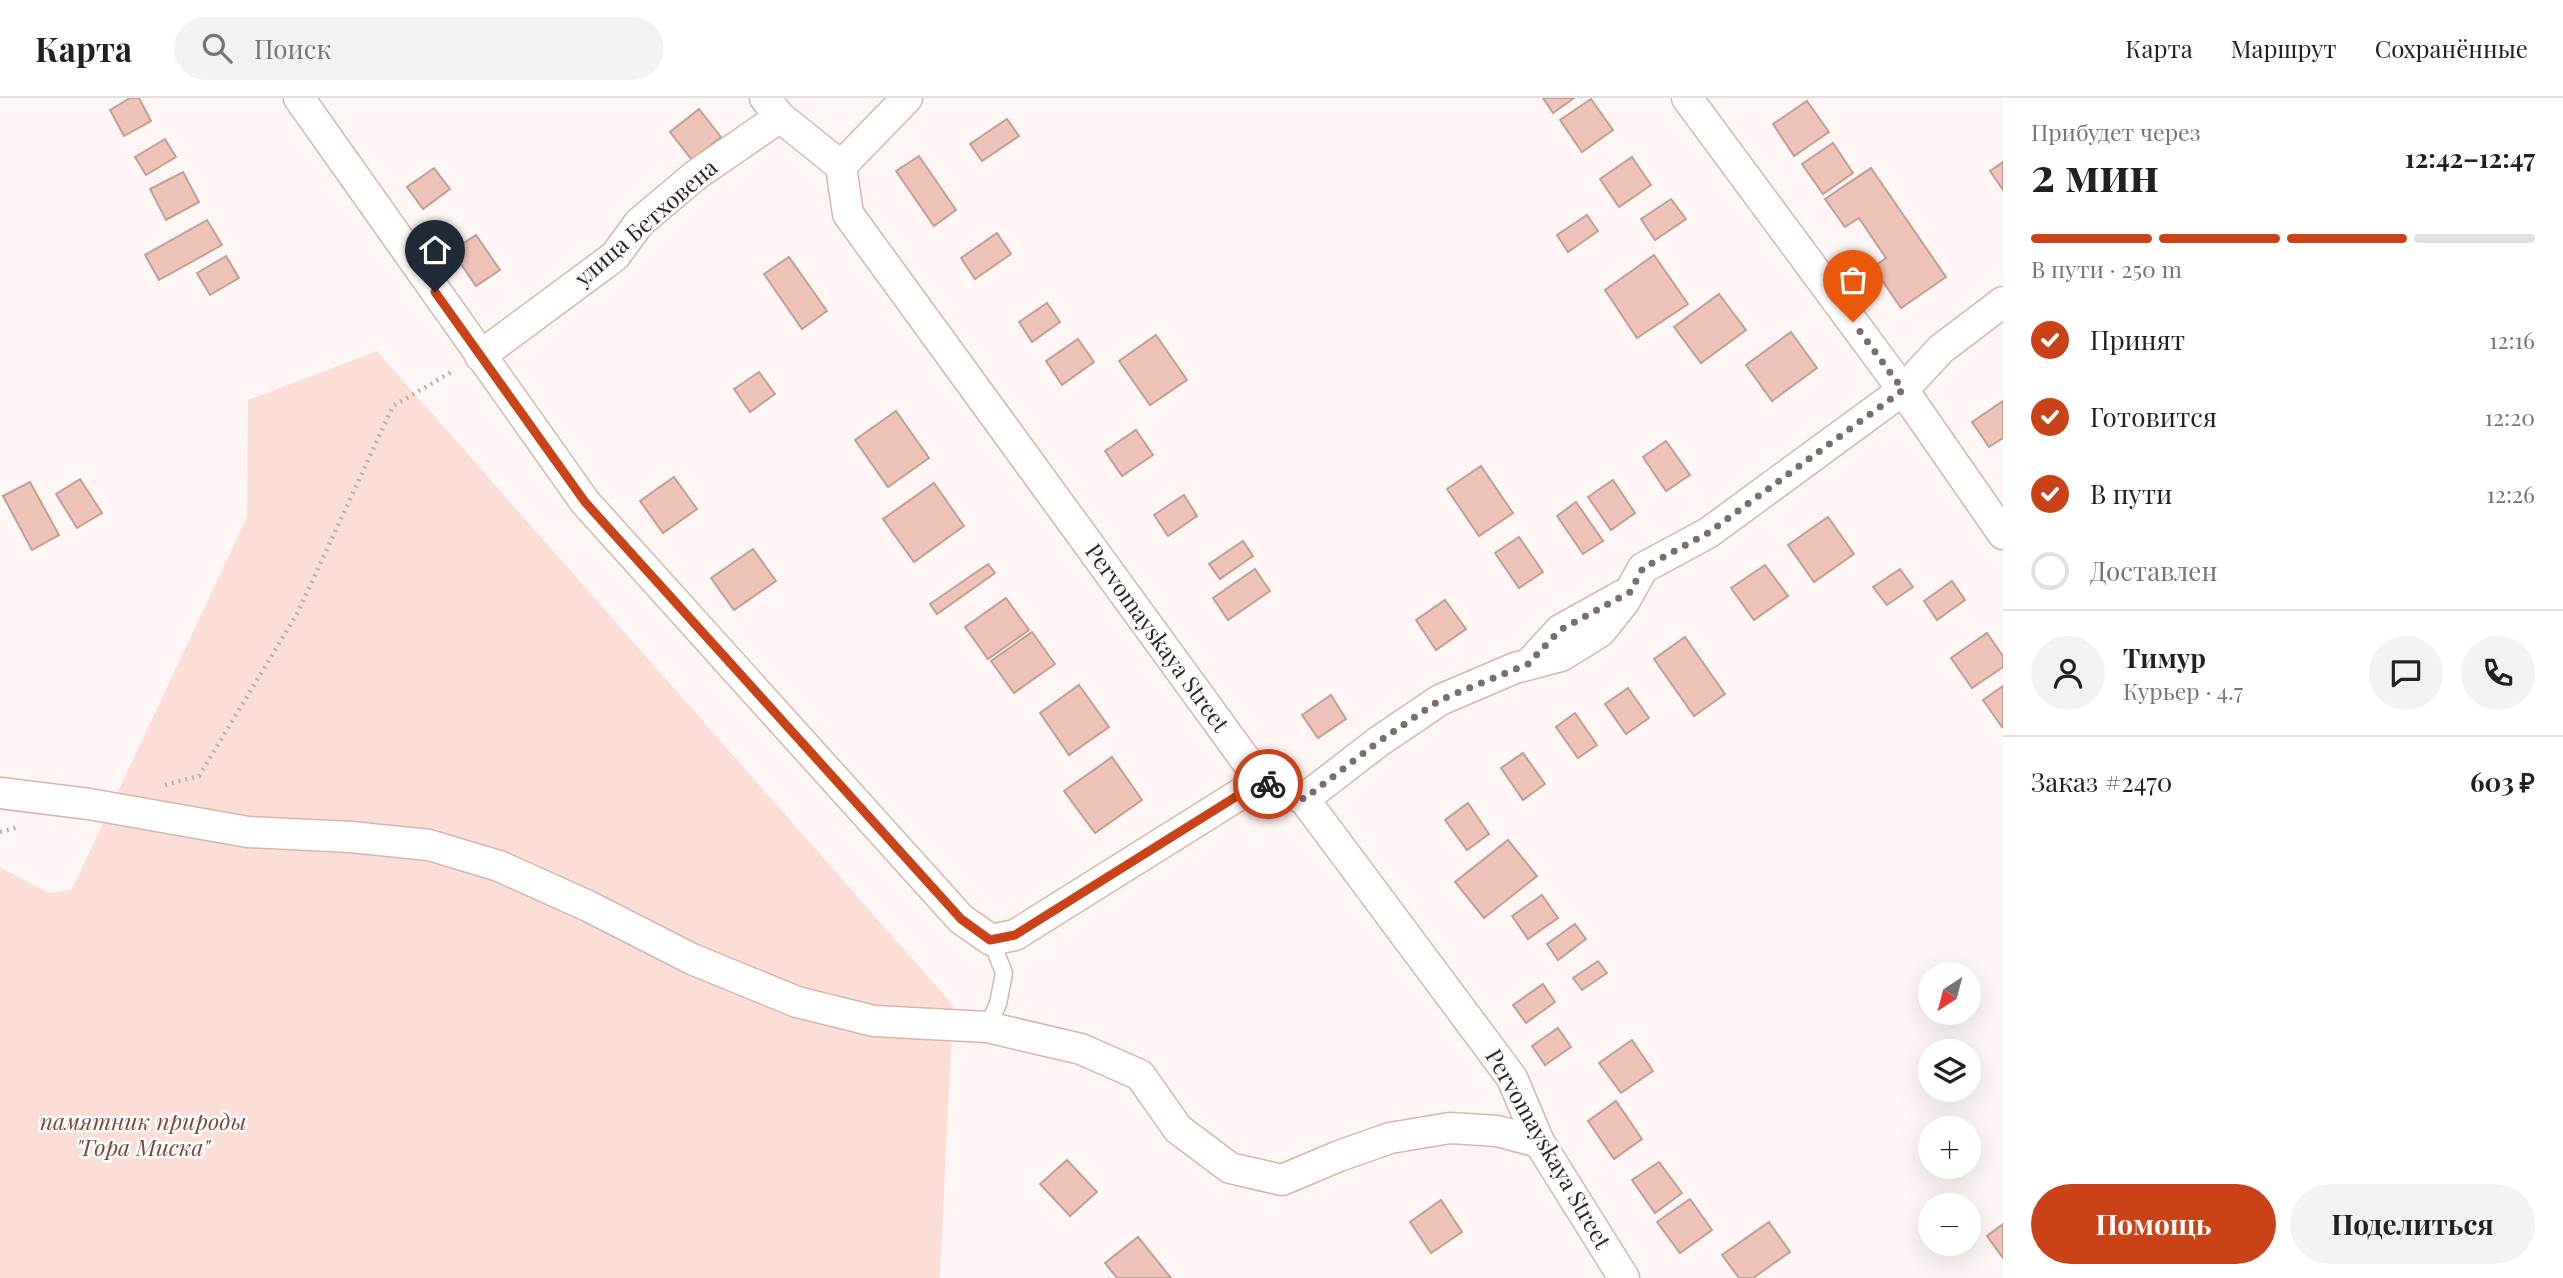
<!DOCTYPE html>
<html lang="ru">
<head>
<meta charset="utf-8">
<style>
  :root { --surface:#fff; --page:#f2f2f2; --text:#202124; --muted:#757577; --line:#e0e0e0; --accent:#ca4217 }
  body { margin:0; font-family:"Playfair Display",serif; background:var(--page); color:var(--text); height:100vh; display:flex; flex-direction:column; font-size:26px; white-space:nowrap }
  * { box-sizing:border-box; margin:0 }
  p { font-size:23px; color:var(--muted) }
  .icon { flex:none; width:38px; height:38px; fill:none; stroke:currentColor; stroke-width:2; stroke-linecap:round; stroke-linejoin:round }
  .map { position:relative; flex:1; overflow:hidden }
  .side { display:flex; flex-direction:column; background:var(--surface); width:560px }
  .side>* { flex:none }
  .needle { width:46px; rotate:216deg }
  .fabs { position:absolute; left:1918px; top:864px; display:grid; gap:14px }
  .fabs a { display:grid; place-items:center; width:63px; height:63px; border-radius:50%; background:var(--surface); box-shadow:0 7px 28px #0002; font-size:35px }
  .pin { position:absolute; display:grid; place-items:center; width:60px; height:60px; color:#fff; margin:-72px -30px; border-radius:50% 50% 50% 0; rotate:-45deg; box-shadow:0 0 7px #0007 }
  .pin .icon { rotate:45deg }
  .courier { position:absolute; display:grid; place-items:center; width:70px; height:70px; margin:-35px; border:5px solid #ca4217; border-radius:50%; background:#fff; color:#222; box-shadow:0 2px 9px #0007 }
  .head em { font-style:normal; font-weight:700 }
  .head div { display:flex; flex-direction:column-reverse }
  .head { display:flex; align-items:center; justify-content:space-between; height:119px; padding:0 28px }
  h1 { font-size:46px; font-weight:700; line-height:52px }
  .bar { display:grid; grid-template-columns:repeat(4,1fr); gap:10px 7px; align-content:center; height:84px; padding:0 28px }
  .bar i { height:9px; border-radius:5px; background:var(--line) }
  .bar .selected { background:var(--accent) }
  .bar p { grid-column:span 4 }
  .line { display:flex; align-items:center; gap:18px; padding:0 28px; border-top:2px solid var(--line) }
  .line div { flex:1 }
  .round { display:grid; place-items:center; flex:none; width:74px; height:74px; border-radius:37px; background:var(--page) }
  ol { padding:0 28px; list-style:none }
  li { display:flex; align-items:center; gap:21px; height:77px }
  li p { margin-inline-start:auto }
  li .icon { padding:7px; border-radius:50%; background:var(--accent); color:#fff; stroke-width:4 }
  li:last-child { color:var(--muted) }
  li i { width:38px; height:38px; border:4px solid var(--line); border-radius:50% }
  .button { display:flex; gap:14px; margin-top:auto; padding:14px 28px }
  .button a { flex:1; height:80px; border-radius:42px; background:var(--accent); color:#fff; font-size:28px; font-weight:700; line-height:80px; text-align:center }
  .button a+a { background:var(--page); color:var(--text) }
  header { display:flex; align-items:center; gap:42px; box-sizing:border-box; height:98px; padding:0 35px; background:var(--surface); border-bottom:2px solid var(--line) }
  header strong { font-size:33px }
  nav { display:flex; gap:38px; margin-inline-start:auto; font-size:24px }
  .search { width:490px; height:63px; background:var(--page); display:flex; align-items:center; gap:18px; box-sizing:border-box; padding:0 24px; border-radius:38px; color:var(--muted); font-size:26px }
  main { display:flex; flex:1; min-height:0 }
  .map>svg:first-child { display:block }
  .green { fill:#fbdfd7 }
  .building { fill:#edc3b7; stroke:#c19e94; stroke-width:2 }
  .lines { fill:none; stroke-linecap:round; stroke-linejoin:round }
  .service-casing { stroke:#d8b5aa; stroke-width:19 }
  .minor-casing { stroke:#d8b5aa; stroke-width:33 }
  .path { stroke:#bab0ae; stroke-width:4.5; stroke-dasharray:2 5; stroke-linecap:butt }
  .service { stroke:#fff; stroke-width:16 }
  .minor { stroke:#fff; stroke-width:30 }
  .done { stroke:#796e6a; stroke-width:7; stroke-dasharray:0 12.6 }
  .route { stroke:#ca4217; stroke-width:9 }
  .labels { text-anchor:middle; stroke-width:5; stroke-linejoin:round; paint-order:stroke }
  .street-label { font-size:23px; fill:#322420; stroke:#fff }
  .park-label { font-size:23px; font-style:italic; fill:#7d4636; stroke:#fff }
</style>
</head>
<body>
<header>
<strong>Карта</strong>
<div class="search"><svg class="icon" aria-label="search" viewBox="0 0 24 24"><circle cx="10" cy="10" r="6"/><path d="M15 15l6 6"/></svg>Поиск</div>
<nav><a>Карта</a><a>Маршрут</a><a>Сохранённые</a></nav>
</header>
<main>
<div class="map">
<svg width="2003" height="1180" viewBox="0 0 2003 1180">
  <rect width="100%" height="100%" fill="#fef6f4"/>
  <path class="green" d="M377,253L953,907L940,1180H0V769L49,795L72,791L247,419L248,302Z"/>
  <g class="building">
    <path d="M130,0H139L151,23L124,38L110,12Z"/>
    <path d="M1543,0H1574L1553,15Z"/>
    <path d="M1591,1L1613,32L1582,54L1560,22Z"/>
    <path d="M1807,3L1829,34L1794,58L1773,26Z"/>
    <path d="M699,11L721,39L692,62L670,34Z"/>
    <path d="M1007,21L1019,38L982,63L970,46Z"/>
    <path d="M165,41L176,59L146,77L135,59Z"/>
    <path d="M1833,45L1853,75L1823,96L1802,66Z"/>
    <path d="M919,58L956,112L934,128L896,73Z"/>
    <path d="M1632,59L1651,87L1619,109L1600,81Z"/>
    <path d="M2003,64V92L1990,73Z"/>
    <path d="M434,70L450,91L423,111L407,89Z"/>
    <path d="M1871,70L1946,179L1901,210L1873,169L1886,160L1859,120L1845,129L1825,101Z"/>
    <path d="M183,74L199,104L166,122L150,91Z"/>
    <path d="M1671,101L1686,121L1655,142L1641,121Z"/>
    <path d="M1587,117L1598,133L1568,154L1557,137Z"/>
    <path d="M207,122L222,147L159,182L145,157Z"/>
    <path d="M997,135L1011,156L975,181L961,160Z"/>
    <path d="M476,137L500,172L476,188L452,153Z"/>
    <path d="M1654,157L1688,206L1637,240L1605,192Z"/>
    <path d="M226,158L239,180L210,197L197,175Z"/>
    <path d="M789,159L827,213L802,231L764,176Z"/>
    <path d="M1719,196L1746,232L1701,265L1674,229Z"/>
    <path d="M1047,205L1060,224L1032,244L1019,224Z"/>
    <path d="M1791,234L1817,270L1772,303L1746,267Z"/>
    <path d="M1156,237L1187,282L1150,307L1119,263Z"/>
    <path d="M1078,241L1094,264L1062,287L1046,263Z"/>
    <path d="M759,274L775,296L750,314L734,291Z"/>
    <path d="M2003,303V340L1989,349L1972,324Z"/>
    <path d="M896,313L929,360L888,389L855,342Z"/>
    <path d="M1136,332L1153,357L1122,378L1105,353Z"/>
    <path d="M1666,343L1690,377L1666,393L1643,359Z"/>
    <path d="M1481,368L1513,415L1479,438L1447,391Z"/>
    <path d="M674,379L697,411L663,435L640,403Z"/>
    <path d="M80,381L102,415L77,430L56,396Z"/>
    <path d="M1613,382L1635,415L1611,432L1588,399Z"/>
    <path d="M30,384L59,437L32,452L3,398Z"/>
    <path d="M934,385L964,428L914,464L883,421Z"/>
    <path d="M1184,397L1197,418L1168,438L1154,417Z"/>
    <path d="M1576,404L1603,443L1583,456L1557,418Z"/>
    <path d="M1828,419L1854,456L1814,484L1788,447Z"/>
    <path d="M1519,439L1543,474L1519,490L1495,455Z"/>
    <path d="M1243,443L1253,458L1220,481L1209,466Z"/>
    <path d="M753,451L776,483L734,512L711,480Z"/>
    <path d="M988,466L995,475L937,516L930,506Z"/>
    <path d="M1765,467L1788,498L1754,522L1731,490Z"/>
    <path d="M1255,471L1270,493L1228,522L1213,500Z"/>
    <path d="M1900,471L1913,489L1887,507L1873,489Z"/>
    <path d="M1952,483L1965,502L1937,522L1924,503Z"/>
    <path d="M1006,500L1029,532L988,561L965,529Z"/>
    <path d="M1445,502L1466,531L1436,552L1416,522Z"/>
    <path d="M1032,534L1055,566L1014,595L991,563Z"/>
    <path d="M1987,535L2003,558V569L1972,590L1951,560Z"/>
    <path d="M1685,539L1725,596L1694,618L1654,561Z"/>
    <path d="M1079,587L1109,629L1069,657L1040,615Z"/>
    <path d="M2003,588V628L2002,629L1983,602Z"/>
    <path d="M1628,590L1649,620L1626,636L1605,606Z"/>
    <path d="M1331,597L1346,621L1318,640L1302,617Z"/>
    <path d="M1575,615L1597,647L1578,660L1556,629Z"/>
    <path d="M1523,655L1545,686L1523,702L1501,670Z"/>
    <path d="M1112,659L1142,702L1095,735L1064,693Z"/>
    <path d="M1468,705L1489,736L1467,752L1445,722Z"/>
    <path d="M1508,742L1537,778L1484,820L1455,784Z"/>
    <path d="M1542,797L1558,820L1528,841L1512,818Z"/>
    <path d="M1575,826L1586,841L1558,862L1547,846Z"/>
    <path d="M1598,863L1607,875L1582,892L1573,880Z"/>
    <path d="M1543,886L1555,904L1526,925L1513,907Z"/>
    <path d="M1558,930L1571,949L1545,967L1532,948Z"/>
    <path d="M1632,942L1653,973L1621,995L1599,965Z"/>
    <path d="M1616,1003L1642,1041L1614,1061L1588,1023Z"/>
    <path d="M1067,1062L1097,1094L1070,1118L1040,1086Z"/>
    <path d="M1659,1064L1682,1095L1655,1115L1632,1082Z"/>
    <path d="M1690,1101L1712,1132L1680,1155L1657,1124Z"/>
    <path d="M1441,1102L1462,1134L1431,1155L1410,1124Z"/>
    <path d="M1769,1124L1790,1154L1753,1180H1739L1722,1157Z"/>
    <path d="M2003,1126V1160L1987,1138Z"/>
    <path d="M1138,1139L1171,1180H1117L1105,1165Z"/>
  </g>
  <g class="lines">
    <g class="service-casing">
      <path id="service" d="M987,929L998,906L1004,875L991,842"/>
    </g>
    <g class="minor-casing">
      <g id="minor">
        <path d="M299,0L585,404L961,821L991,842L1015,837L1261,683"/>
        <path d="M765,0L780,19L841,68L848,116L1261,683L1304,701L1512,980L1539,1044L1624,1180"/>
        <path d="M1687,0L1903,292L2003,436"/>
        <path d="M841,68L907,0"/>
        <path d="M480,258L615,158L639,125L696,77L780,19"/>
        <path d="M1529,566L1560,532L1623,497"/>
        <path d="M0,695L89,706L248,734L351,739L429,747L499,768L588,808L692,861L797,904L874,923L987,929L1081,951L1140,977L1178,1031L1230,1070L1282,1082L1339,1058L1390,1040L1450,1030L1497,1033L1539,1044"/>
        <path d="M1304,701L1378,644L1440,602L1515,570L1561,558L1600,534L1624,504L1643,470L1708,435L1903,292L1941,251L2003,204"/>
      </g>
    </g>
    <g class="path">
      <path d="M165,687L199,678L298,514L393,308L453,273"/>
      <path d="M0,734L19,729"/>
    </g>
    <use href="#service" class="service"/>
    <use href="#minor" class="minor"/>
  </g>
  <g class="lines">
    <path class="done" d="M1268,686L1304,701L1378,644L1440,602L1528,566L1560,532L1630,494L1643,470L1708,435L1903,292L1853,224"/>
    <path class="route" d="M435,194L585,404L961,821L990,842L1015,837L1261,683L1268,686"/>
  </g>
  <g class="labels">
    <g class="street-label">
      <text transform="translate(646 125) rotate(-41)" y="8">улица Бетховена</text>
      <text transform="translate(1157 540) rotate(54)" y="8">Pervomayskaya Street</text>
      <text transform="translate(1548 1051) rotate(60)" y="8">Pervomayskaya Street</text>
    </g>
    <g class="park-label">
      <text x="143" y="1032">памятник природы<tspan x="143" dy="26">"Гора Миска"</tspan></text>
    </g>
  </g>
</svg>
<div class="fabs">
<a><svg class="needle" viewBox="-14 -14 28 28"><path d="M0-13l5 13h-10z" fill="#e53935"/><path d="M0 13l5-13h-10z" fill="#757577"/></svg></a>
<a><svg class="icon" aria-label="layers" viewBox="0 0 24 24"><path d="M12 4l9 5-9 5-9-5zM3 14l9 5 9-5"/></svg></a>
<a>+</a>
<a>−</a>
</div>
<div class="pin" style="left:1853px;top:224px;background:#ea580c"><svg class="icon" aria-label="bag" viewBox="0 0 24 24"><path d="M5 8h14l-1 12H6zM9 8a3 3 0 0 1 6 0"/></svg></div>
<div class="pin" style="left:435px;top:194px;background:#1f2937"><svg class="icon" aria-label="home" viewBox="0 0 24 24"><path d="M3 11l9-7 9 7M6 9v11h12V9"/></svg></div>
<div class="courier" style="left:1268px;top:686px"><svg class="icon" aria-label="bike" viewBox="0 0 24 24"><circle cx="6" cy="16" r="4"/><circle cx="18" cy="16" r="4"/><path d="M6 16l4-8h5l3 8M10 8l3 8H6M13 5h3"/></svg></div>
</div>
<section class="side">
<div class="head"><div><h1>2 мин</h1><p>Прибудет через</p></div><em>12:42–12:47</em></div>
<div class="bar"><i class="selected"></i><i class="selected"></i><i class="selected"></i><i></i><p>В пути · 250 m</p></div>
<ol>
<li><svg class="icon" aria-label="check" viewBox="0 0 24 24"><path d="M5 12l5 5 9-10"/></svg>Принят<p>12:16</p></li>
<li><svg class="icon" aria-label="check" viewBox="0 0 24 24"><path d="M5 12l5 5 9-10"/></svg>Готовится<p>12:20</p></li>
<li><svg class="icon" aria-label="check" viewBox="0 0 24 24"><path d="M5 12l5 5 9-10"/></svg>В пути<p>12:26</p></li>
<li><i></i>Доставлен</li>
</ol>
<div class="line" style="height:126px"><a class="round"><svg class="icon" aria-label="person" viewBox="0 0 24 24"><circle cx="12" cy="8" r="4"/><path d="M4 21q1-7 8-7t8 7"/></svg></a><div><b>Тимур</b><p>Курьер · 4.7</p></div><a class="round"><svg class="icon" aria-label="chat" viewBox="0 0 24 24"><path d="M4 5h16v11H9l-5 4z"/></svg></a><a class="round"><svg class="icon" aria-label="phone" viewBox="0 0 24 24"><path d="M5 4h4l2 5-3 2q2 4 5 5l2-3 5 2v4C11 20 4 13 5 4z"/></svg></a></div>
<div class="line" style="height:91px"><div>Заказ #2470</div><b>603 ₽</b></div>
<div class="button"><a>Помощь</a><a>Поделиться</a></div>
</section>
</main>
</body>
</html>
